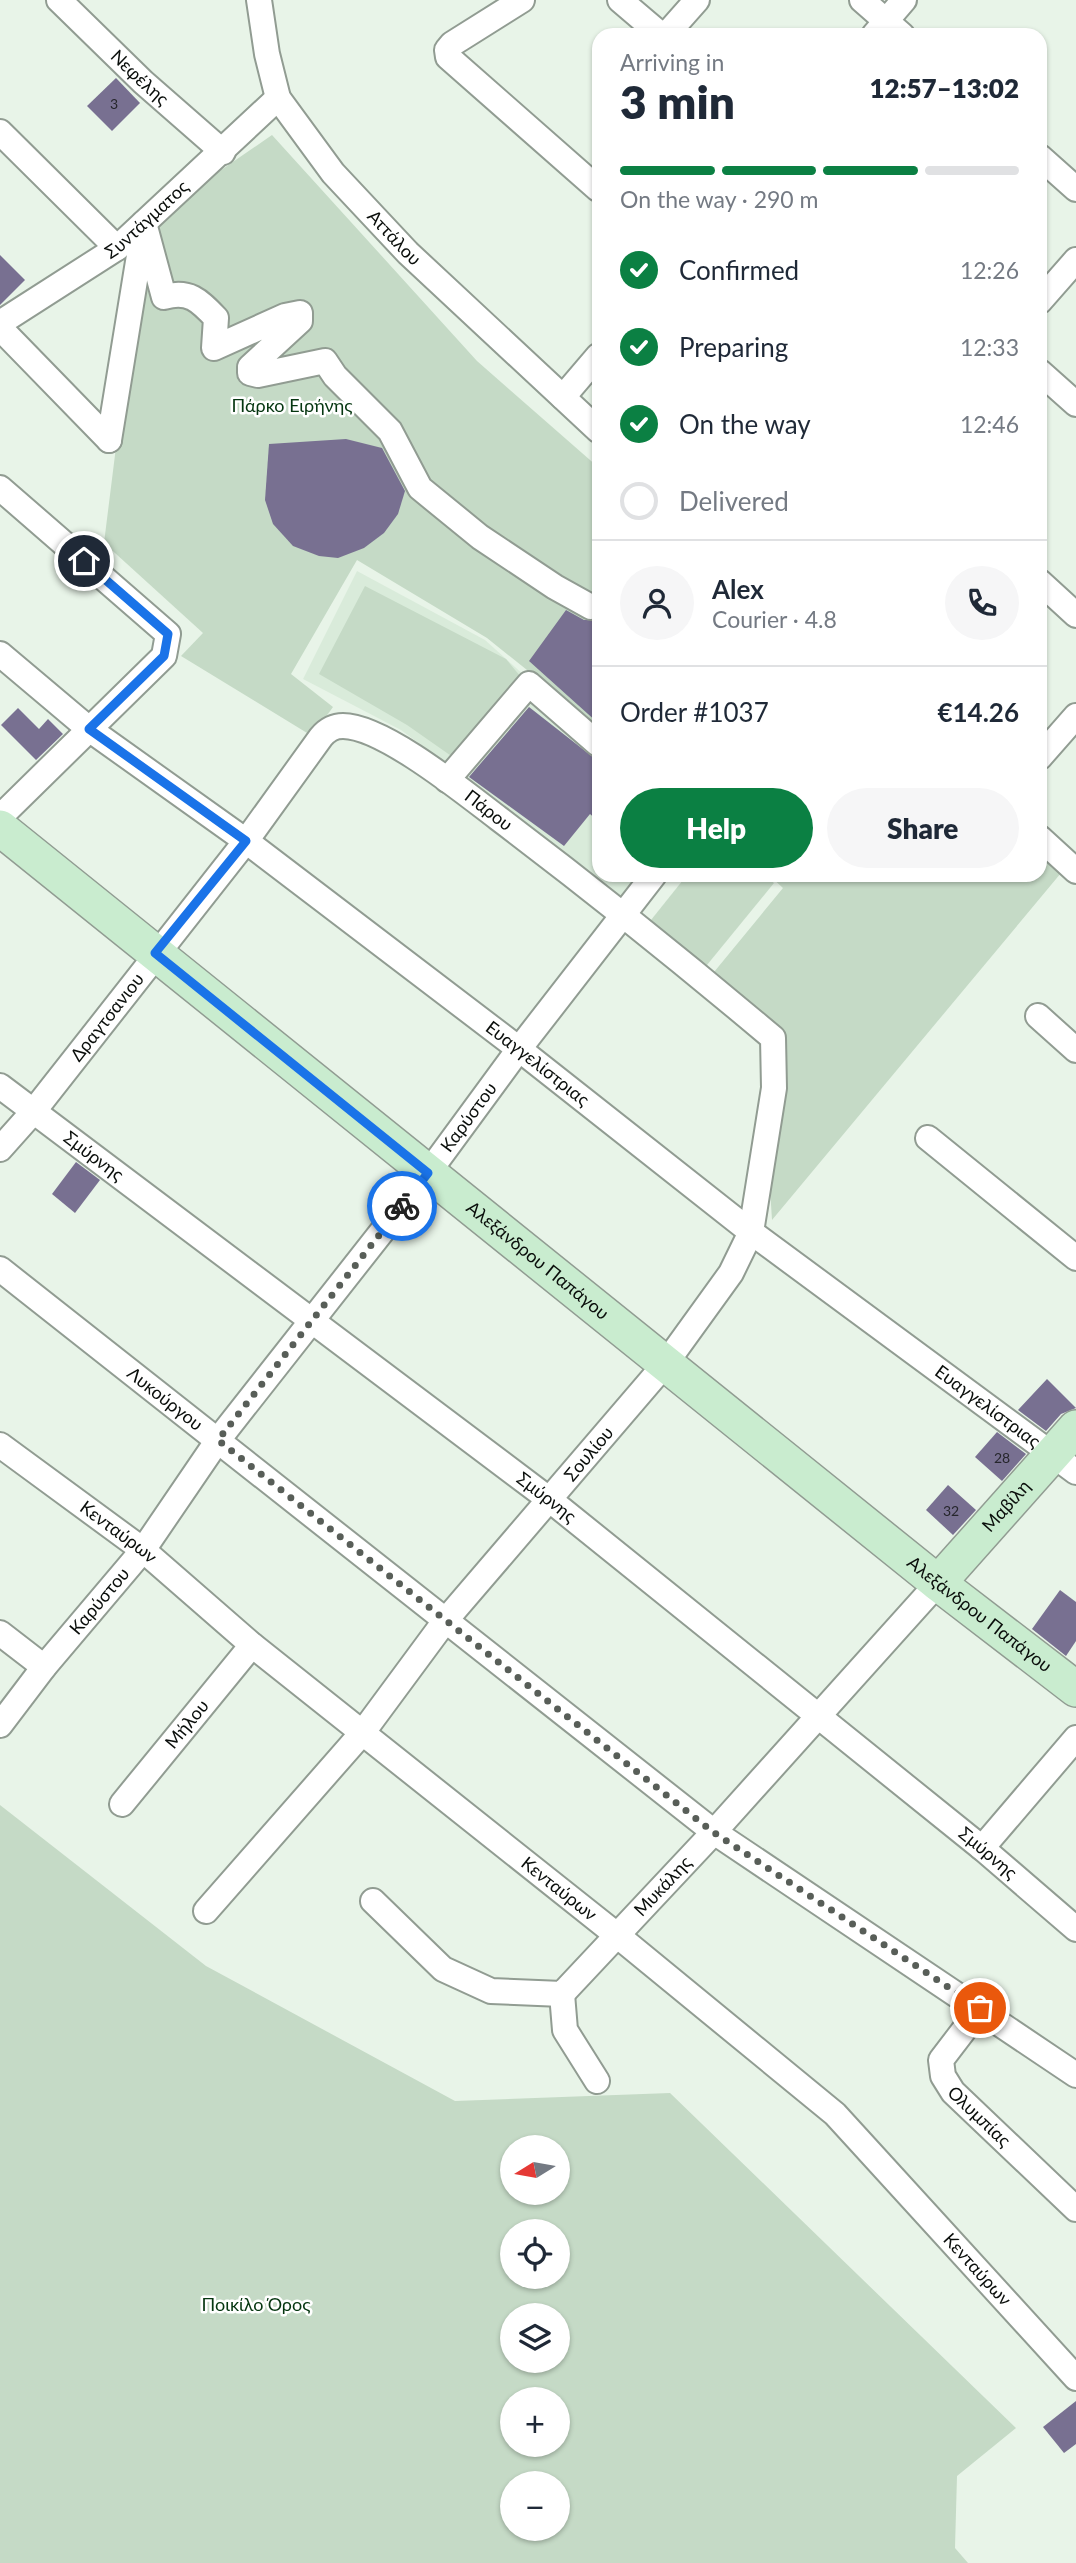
<!DOCTYPE html>
<html lang="en">
<head>
<meta charset="utf-8">
<style>
  :root { --surface:#fff; --page:#f6f6f7; --text:#1f2937; --muted:#747a83; --line:#e0e1e3; --accent:#0b8043 }
  body { margin:0; font-family:Lato,sans-serif; background:var(--page); color:var(--text); height:100vh; display:flex; flex-direction:column; font-size:26px; white-space:nowrap }
  * { box-sizing:border-box; margin:0 }
  p { font-size:23px; color:var(--muted) }
  .icon { flex:none; width:38px; height:38px; fill:none; stroke:currentColor; stroke-width:2; stroke-linecap:round; stroke-linejoin:round }
  .map { position:relative; flex:1; overflow:hidden }
  .details { position:absolute; left:592px; top:28px; width:455px; height:854px; display:flex; flex-direction:column; background:var(--surface); border-radius:21px; box-shadow:0 2px 5px #0004 }
  .details>* { flex:none }
  .needle { width:46px; rotate:259deg }
  .fabs { position:absolute; left:500px; top:2135px; display:grid; gap:14px }
  .fabs a { display:grid; place-items:center; width:70px; height:70px; border-radius:50%; background:var(--surface); box-shadow:0 2px 5px #0004; font-size:35px }
  .pin { position:absolute; display:grid; place-items:center; width:60px; height:60px; color:#fff; margin:-30px; border:4px solid #fff; border-radius:50%; box-shadow:0 2px 7px #0007 }
  .courier { position:absolute; display:grid; place-items:center; width:70px; height:70px; margin:-35px; border:5px solid #1a73e8; border-radius:50%; background:#fff; color:#222; box-shadow:0 2px 9px #0007 }
  .head em { font-style:normal; font-weight:800 }
  .head div { display:flex; flex-direction:column-reverse }
  .head { display:flex; align-items:center; justify-content:space-between; height:119px; padding:0 28px }
  h1 { font-size:46px; font-weight:800; line-height:52px }
  .bar { display:grid; grid-template-columns:repeat(4,1fr); gap:10px 7px; align-content:center; height:84px; padding:0 28px }
  .bar i { height:9px; border-radius:5px; background:var(--line) }
  .bar .active { background:var(--accent) }
  .bar p { grid-column:span 4 }
  .line { display:flex; align-items:center; gap:18px; padding:0 28px; border-top:2px solid var(--line) }
  .line div { flex:1 }
  .round { display:grid; place-items:center; flex:none; width:74px; height:74px; border-radius:37px; background:var(--page) }
  ol { padding:0 28px; list-style:none }
  li { display:flex; align-items:center; gap:21px; height:77px }
  li p { margin-inline-start:auto }
  li .icon { padding:7px; border-radius:50%; background:var(--accent); color:#fff; stroke-width:4 }
  li:last-child { color:var(--muted) }
  li i { width:38px; height:38px; border:4px solid var(--line); border-radius:50% }
  .button { display:flex; gap:14px; margin-top:auto; padding:14px 28px }
  .button a { flex:1; height:80px; border-radius:42px; background:var(--accent); color:#fff; font-size:28px; font-weight:800; line-height:80px; text-align:center }
  .button a+a { background:var(--page); color:var(--text) }
  .map>svg:first-child { display:block }
  .built { fill:#d9ebda }
  .green { fill:#c5dac6; fill-rule:evenodd }
  .building { fill:#787091 }
  .lines { fill:none; stroke-linecap:round; stroke-linejoin:round }
  .street-casing { stroke:#919c92; stroke-width:28 }
  .secondary-casing { stroke:#919c92; stroke-width:38 }
  .street { stroke:#fff; stroke-width:24 }
  .secondary { stroke:#c9eccf; stroke-width:35 }
  .done { stroke:#585e58; stroke-width:7; stroke-dasharray:0 12.6 }
  .route { stroke:#1a73e8; stroke-width:9 }
  .labels { text-anchor:middle; stroke-width:5; stroke-linejoin:round; paint-order:stroke }
  .number-label { font-size:14px; fill:#26262c }
  .street-label { font-size:18px; fill:#0a0e0b; stroke:#fff }
  .park-label { font-size:18px; fill:#053610; stroke:#fff }
</style>
</head>
<body>
<div class="map">
<svg width="1076" height="2563" viewBox="0 0 1076 2563">
  <rect width="100%" height="100%" fill="#e8f4e8"/>
  <path class="built" d="M357,571L485,640L598,742V875H643L619,904L460,774L401,730L303,679Z"/>
  <g class="green">
    <path d="M272,135L477,361L598,467V727L487,638L357,560L291,674L333,707L312,736L181,656L203,633L104,543L144,223Z"/>
    <path d="M365,586L506,659L521,677L457,760L407,725L319,674Z"/>
    <path d="M1040,854L1061,873L772,1220L760,1030L705,983L783,888L769,875H1040Z"/>
    <path d="M687,875H764L774,883L698,976L639,935Z"/>
    <path d="M0,1805L206,1966L455,2101L670,2093L1016,2428L957,2476L955,2548L968,2563H0ZM558,2147V2193H513V2147ZM558,2231V2277H513V2231ZM558,2315V2361H513V2315ZM558,2399V2445H513V2399ZM558,2483V2529H513V2483Z"/>
  </g>
  <g class="building">
    <path d="M116,78L140,103L112,131L87,106Z"/>
    <path d="M0,255L25,280L0,305Z"/>
    <path d="M346,439L382,448L405,491L398,514L384,533L364,548L338,558L319,556L293,546L273,524L265,500L269,444Z"/>
    <path d="M566,610L584,620H598V723L529,661Z"/>
    <path d="M529,707L598,761V821L590,814L564,846L469,777Z"/>
    <path d="M18,708L39,729L48,719L63,734L36,760L1,725Z"/>
    <path d="M76,1162L100,1180L75,1213L52,1194Z"/>
    <path d="M1047,1379L1076,1408L1061,1414L1046,1431L1018,1410Z"/>
    <path d="M997,1432L1026,1454L1002,1481L975,1457Z"/>
    <path d="M948,1485L976,1510L953,1535L926,1510Z"/>
    <path d="M1060,1590L1076,1602V1641L1066,1656L1032,1629Z"/>
    <path d="M1076,2401V2444L1064,2453L1043,2427Z"/>
  </g>
  <g class="lines">
    <g class="street-casing">
      <g id="street">
        <path id="s1" d="M59,0L143,82L223,152"/>
        <path id="s2" d="M259,0L267,54L278,98L333,173L408,253L598,430"/>
        <path d="M522,0L452,44L447,50L448,57L598,189"/>
        <path d="M620,0L661,35"/>
        <path d="M862,0L902,35"/>
        <path d="M666,35L697,0"/>
        <path d="M874,35L904,0"/>
        <path d="M0,132L117,248"/>
        <path d="M1040,157L1076,189"/>
        <path d="M144,223L164,297C189,290 199,300 216,318L214,348L285,316L300,313V321L250,367V373L258,375L325,361L335,376L390,431L420,488L480,537L555,587L591,607"/>
        <path d="M1040,301L1076,260"/>
        <path id="s3" d="M0,323L117,248L278,98"/>
        <path d="M0,328L109,440"/>
        <path d="M1040,372L1076,404"/>
        <path d="M563,397L598,356"/>
        <path d="M109,440L143,231"/>
        <path d="M0,488L168,634L164,656L0,817"/>
        <path d="M1040,582L1076,615"/>
        <path id="s4" d="M0,654L89,729L246,841L519,1049L751,1232L1076,1472"/>
        <path d="M1040,757L1076,716"/>
        <path d="M447,780L529,684L598,744"/>
        <path d="M1040,838L1076,871"/>
        <path d="M1038,1016L1076,1050"/>
        <path id="s5" d="M0,1086L550,1500L982,1848L1076,1929"/>
        <path d="M928,1138L1076,1258"/>
        <path id="s6" d="M0,1149L33,1112L246,841L321,737C327,730 333,726 343,726C383,726 465,793 498,818C592,889 683,962 773,1038L774,1088L751,1232L731,1273L666,1363L445,1621L363,1732L206,1911"/>
        <path id="s7" d="M0,1269L714,1832L1076,2075"/>
        <path id="s8" d="M0,1445L143,1550L252,1645L618,1936L835,2114L1076,2378"/>
        <path d="M0,1633L44,1667"/>
        <path id="s9" d="M0,1725L44,1667L143,1550L218,1440L428,1173L519,1049L654,875"/>
        <path id="s10" d="M122,1804L252,1645"/>
        <path d="M982,1848L1076,1738"/>
        <path id="s11" d="M373,1901L443,1969L491,1991L562,1994L714,1832L938,1583"/>
        <path d="M562,1994L565,2030L597,2081"/>
        <path id="s12" d="M980,2009L941,2060L943,2076L953,2092L1076,2209"/>
      </g>
    </g>
    <g class="secondary-casing">
      <g id="secondary">
        <path id="s13" d="M0,828L938,1583L1076,1689"/>
        <path id="s14" d="M938,1583L1076,1428"/>
      </g>
    </g>
    <use href="#street" class="street"/>
    <use href="#secondary" class="secondary"/>
  </g>
  <g class="lines">
    <path class="done" d="M402,1206L218,1440L713,1832L980,2008"/>
    <path class="route" d="M84,561L168,634L164,656L89,729L246,841L155,953L428,1173L402,1206"/>
  </g>
  <g class="labels">
    <g class="number-label">
      <text x="114" y="109">3</text>
      <text x="1002" y="1463">28</text>
      <text x="951" y="1516">32</text>
    </g>
    <g class="street-label">
      <text dy="6" stroke="none"><textPath href="#s1" startOffset="112">Νεφέλης</textPath></text>
      <text dy="6" stroke="none"><textPath href="#s3" startOffset="180">Συντάγματος</textPath></text>
      <text dy="6" stroke="none"><textPath href="#s2" startOffset="282">Αττάλου</textPath></text>
      <text dy="6" stroke="none"><textPath href="#s6" startOffset="718">Πάρου</textPath></text>
      <text dy="6" stroke="none"><textPath href="#s6" startOffset="170">Δραγτσανιου</textPath></text>
      <text dy="6" stroke="none"><textPath href="#s4" startOffset="676">Ευαγγελίστριας</textPath></text>
      <text dy="6" stroke="none"><textPath href="#s9" startOffset="768">Καρύστου</textPath></text>
      <text dy="6" stroke="none"><textPath href="#s5" startOffset="117">Σμύρνης</textPath></text>
      <text dy="6" stroke="none"><textPath href="#s13" startOffset="690">Αλεξάνδρου Παπάγου</textPath></text>
      <text dy="6" stroke="none"><textPath href="#s7" startOffset="210">Λυκούργου</textPath></text>
      <text dy="6" stroke="none"><textPath href="#s4" startOffset="1242">Ευαγγελίστριας</textPath></text>
      <text transform="translate(589 1454) rotate(-50)" y="6">Σουλίου</text>
      <text dy="6" stroke="none"><textPath href="#s5" startOffset="684">Σμύρνης</textPath></text>
      <text dy="6" stroke="none"><textPath href="#s14" startOffset="103">Μαβίλη</textPath></text>
      <text dy="6" stroke="none"><textPath href="#s8" startOffset="147">Κενταύρων</textPath></text>
      <text dy="6" stroke="none"><textPath href="#s9" startOffset="159">Καρύστου</textPath></text>
      <text dy="6" stroke="none"><textPath href="#s13" startOffset="1256">Αλεξάνδρου Παπάγου</textPath></text>
      <text dy="6" stroke="none"><textPath href="#s10" startOffset="103">Μήλου</textPath></text>
      <text dy="6" stroke="none"><textPath href="#s5" startOffset="1251">Σμύρνης</textPath></text>
      <text dy="6" stroke="none"><textPath href="#s11" startOffset="369">Μυκάλης</textPath></text>
      <text dy="6" stroke="none"><textPath href="#s8" startOffset="714">Κενταύρων</textPath></text>
      <text dy="6" stroke="none"><textPath href="#s12" startOffset="135">Ολυμπίας</textPath></text>
      <text dy="6" stroke="none"><textPath href="#s8" startOffset="1281">Κενταύρων</textPath></text>
    </g>
    <g class="park-label">
      <text x="292" y="412">Πάρκο Ειρήνης</text>
      <text x="256" y="2311">Ποικίλο Όρος</text>
    </g>
  </g>
</svg>
<div class="fabs">
<a><svg class="needle" viewBox="-14 -14 28 28"><path d="M0-13l5 13h-10z" fill="#e53935"/><path d="M0 13l5-13h-10z" fill="#747a83"/></svg></a>
<a><svg class="icon" aria-label="locate" viewBox="0 0 24 24"><circle cx="12" cy="12" r="6"/><path d="M12 2v4M12 18v4M2 12h4M18 12h4"/></svg></a>
<a><svg class="icon" aria-label="layers" viewBox="0 0 24 24"><path d="M12 4l9 5-9 5-9-5zM3 14l9 5 9-5"/></svg></a>
<a>+</a>
<a>−</a>
</div>
<div class="pin" style="left:980px;top:2008px;background:#ea580c"><svg class="icon" aria-label="bag" viewBox="0 0 24 24"><path d="M5 8h14l-1 12H6zM9 8a3 3 0 0 1 6 0"/></svg></div>
<div class="pin" style="left:84px;top:561px;background:#1f2937"><svg class="icon" aria-label="home" viewBox="0 0 24 24"><path d="M3 11l9-7 9 7M6 9v11h12V9"/></svg></div>
<div class="courier" style="left:402px;top:1206px"><svg class="icon" aria-label="bike" viewBox="0 0 24 24"><circle cx="6" cy="16" r="4"/><circle cx="18" cy="16" r="4"/><path d="M6 16l4-8h5l3 8M10 8l3 8H6M13 5h3"/></svg></div>
<section class="details">
<div class="head"><div><h1>3 min</h1><p>Arriving in</p></div><em>12:57–13:02</em></div>
<div class="bar"><i class="active"></i><i class="active"></i><i class="active"></i><i></i><p>On the way · 290 m</p></div>
<ol>
<li><svg class="icon" aria-label="check" viewBox="0 0 24 24"><path d="M5 12l5 5 9-10"/></svg>Confirmed<p>12:26</p></li>
<li><svg class="icon" aria-label="check" viewBox="0 0 24 24"><path d="M5 12l5 5 9-10"/></svg>Preparing<p>12:33</p></li>
<li><svg class="icon" aria-label="check" viewBox="0 0 24 24"><path d="M5 12l5 5 9-10"/></svg>On the way<p>12:46</p></li>
<li><i></i>Delivered</li>
</ol>
<div class="line" style="height:126px"><a class="round"><svg class="icon" aria-label="person" viewBox="0 0 24 24"><circle cx="12" cy="8" r="4"/><path d="M4 21q1-7 8-7t8 7"/></svg></a><div><b>Alex</b><p>Courier · 4.8</p></div><a class="round"><svg class="icon" aria-label="phone" viewBox="0 0 24 24"><path d="M5 4h4l2 5-3 2q2 4 5 5l2-3 5 2v4C11 20 4 13 5 4z"/></svg></a></div>
<div class="line" style="height:91px"><div>Order #1037</div><b>€14.26</b></div>
<div class="button"><a>Help</a><a>Share</a></div>
</section>
</div>
</body>
</html>
